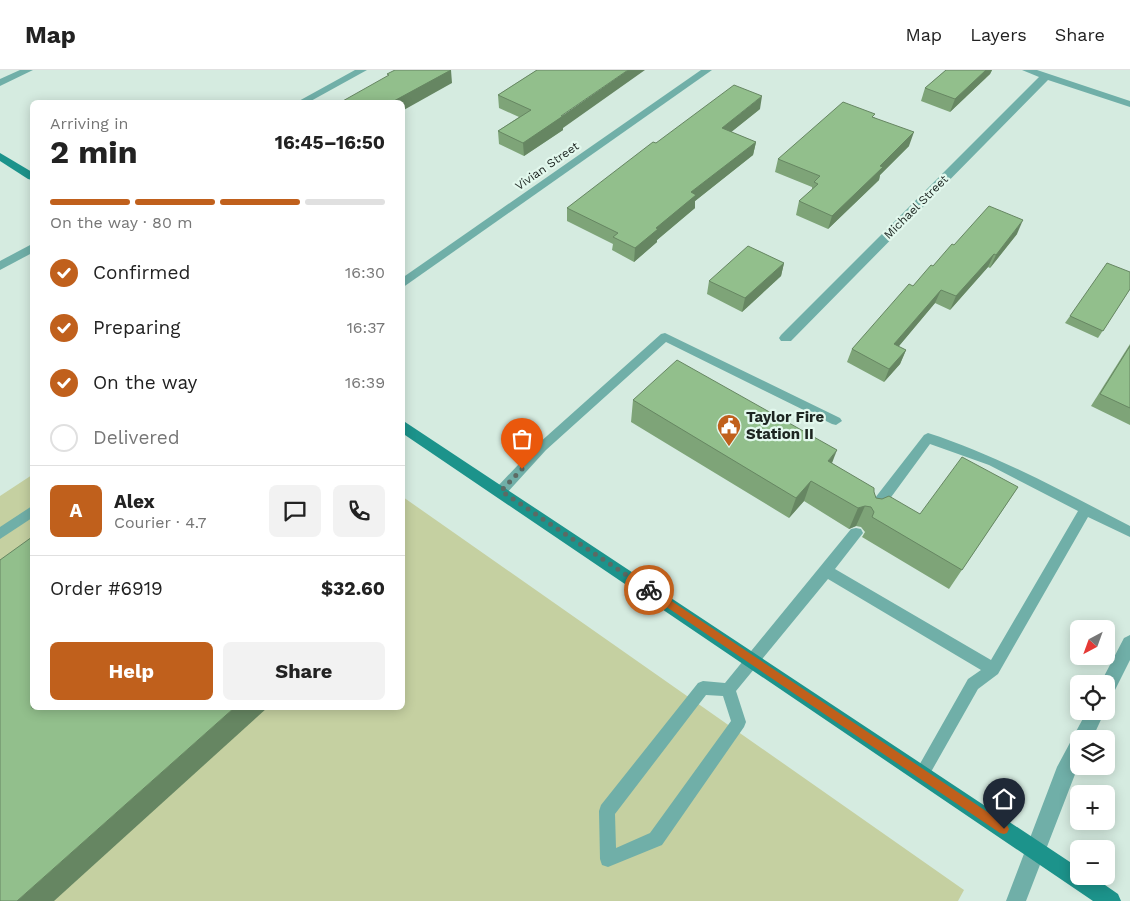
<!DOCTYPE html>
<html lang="en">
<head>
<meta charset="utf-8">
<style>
  :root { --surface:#fff; --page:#f2f2f2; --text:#222; --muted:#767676; --line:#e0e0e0; --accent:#c0601c }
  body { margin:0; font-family:"Work Sans",sans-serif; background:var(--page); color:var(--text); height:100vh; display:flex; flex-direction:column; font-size:19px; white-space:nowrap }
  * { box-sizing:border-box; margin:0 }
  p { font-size:16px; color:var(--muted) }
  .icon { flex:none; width:28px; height:28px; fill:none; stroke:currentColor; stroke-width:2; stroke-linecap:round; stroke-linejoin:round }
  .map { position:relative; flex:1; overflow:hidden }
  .panel { position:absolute; left:30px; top:30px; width:375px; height:610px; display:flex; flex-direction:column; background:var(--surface); border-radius:8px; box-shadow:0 2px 12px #0003 }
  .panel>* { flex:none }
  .needle { width:32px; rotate:221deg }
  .controls { position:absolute; left:1070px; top:550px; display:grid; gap:10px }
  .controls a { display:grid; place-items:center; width:45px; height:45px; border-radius:8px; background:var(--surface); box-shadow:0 2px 12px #0003; font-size:25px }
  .pin { position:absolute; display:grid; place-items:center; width:42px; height:42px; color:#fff; margin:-51px -21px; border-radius:50% 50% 50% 0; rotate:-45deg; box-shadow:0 0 5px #0007 }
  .pin .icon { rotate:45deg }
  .courier { position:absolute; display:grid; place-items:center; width:50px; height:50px; margin:-25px; border:4px solid #c0601c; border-radius:50%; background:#fff; color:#222; box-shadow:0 1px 6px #0007 }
  .headline em { font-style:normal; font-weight:700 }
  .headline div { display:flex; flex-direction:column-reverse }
  .headline { display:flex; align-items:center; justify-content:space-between; height:85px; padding:0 20px }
  h1 { font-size:32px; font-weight:700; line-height:38px }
  .bar { display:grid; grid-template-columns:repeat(4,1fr); gap:8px 5px; align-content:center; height:60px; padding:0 20px }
  .bar i { height:6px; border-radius:4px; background:var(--line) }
  .bar .selected { background:var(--accent) }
  .bar p { grid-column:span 4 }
  .line { display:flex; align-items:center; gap:12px; padding:0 20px; border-top:1px solid var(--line) }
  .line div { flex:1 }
  .round { display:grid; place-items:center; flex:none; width:52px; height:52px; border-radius:8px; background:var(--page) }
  ol { padding:0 20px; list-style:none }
  li { display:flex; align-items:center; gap:15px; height:55px }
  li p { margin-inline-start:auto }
  li .icon { padding:5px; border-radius:50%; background:var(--accent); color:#fff; stroke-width:4 }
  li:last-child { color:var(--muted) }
  li i { width:28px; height:28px; border:2px solid var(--line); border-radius:50% }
  .action { display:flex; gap:10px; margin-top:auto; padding:10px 20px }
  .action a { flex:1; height:58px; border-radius:8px; background:var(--accent); color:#fff; font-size:20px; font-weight:700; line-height:58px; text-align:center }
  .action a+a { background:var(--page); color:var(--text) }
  header { display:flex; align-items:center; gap:30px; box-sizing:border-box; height:70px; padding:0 25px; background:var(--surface); border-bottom:1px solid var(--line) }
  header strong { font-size:24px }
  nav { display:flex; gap:28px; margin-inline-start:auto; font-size:18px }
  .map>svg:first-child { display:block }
  .green { fill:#c5d0a1 }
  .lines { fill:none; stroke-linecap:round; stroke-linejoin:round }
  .service { fill:#70afa8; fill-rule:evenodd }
  .minor { fill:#70afa8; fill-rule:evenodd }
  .secondary { fill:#1c938b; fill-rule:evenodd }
  .wall { fill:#7ea478 }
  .shaded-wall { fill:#668662 }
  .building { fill:#92bf8c; stroke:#668662 }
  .route { fill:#c0601c }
  .done { stroke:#5d6a64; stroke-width:5; stroke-dasharray:0 9 }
  .labels { text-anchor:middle; stroke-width:4.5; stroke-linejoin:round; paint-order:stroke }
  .far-street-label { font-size:12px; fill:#1d2521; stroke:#e2f8ed }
  .poi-label { font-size:15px; font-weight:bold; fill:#1d2521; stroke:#e2f8ed; text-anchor:start }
</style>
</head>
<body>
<header>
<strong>Map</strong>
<nav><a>Map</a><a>Layers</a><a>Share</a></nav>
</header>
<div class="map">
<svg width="1130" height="831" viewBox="0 0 1130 831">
  <rect width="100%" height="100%" fill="#d5ebe0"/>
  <path class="green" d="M32,405V638H402L403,427L964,820L958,831H0V426Z"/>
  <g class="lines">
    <g class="service">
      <path d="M665,263L840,348L842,351L836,355L832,354L666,272L546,380L505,425H497L495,421L497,417L538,374L661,264Z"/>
      <path d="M928,363C999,386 1064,422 1130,456V467L1088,447L998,604L978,619L927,709L922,712L917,709L914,704L917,699L968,609L981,600L828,509L736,621L746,652L744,657L662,775L608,797L602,795L600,789L599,741L601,735L698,613L703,611L725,613L851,459L856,458L861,459L863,463L835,499L991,590L1078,441L989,395L930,374L878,445L873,446L868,445L867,441L868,437L924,365ZM706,625L723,626L731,651L650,763L616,778L615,744Z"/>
      <path d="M32,436V448L0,469V457Z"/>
    </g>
    <g class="minor">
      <path d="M20,0H33L0,16V9Z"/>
      <path d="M355,0H367L309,32H297Z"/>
      <path d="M701,0H712L402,218V208Z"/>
      <path d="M1022,0H1037L1130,31V37L1048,10L791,271H781L779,268L781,265L1039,7Z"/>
      <path d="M32,174V183L0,200V191Z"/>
      <path d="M1130,565V590L1112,626L1106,628V614H1100L1124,568Z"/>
      <path d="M1087,641H1105L1092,669H1079V694L1026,831H1006L1057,697Z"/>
    </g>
    <g class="secondary">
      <path d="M0,83L32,102V110L28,109L0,91Z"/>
      <path d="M402,350L1079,798V806H1092L1118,824L1121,831H1093L402,363Z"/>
    </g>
  </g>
  <g class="wall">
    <path d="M537,0L563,58V60L524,86L499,74L498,61L519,47L499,38L498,25Z"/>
    <path d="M946,0H992L990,4L950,42L921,31L925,18Z"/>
    <path d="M760,39L731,62L756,72L753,85L695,131V138L657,170V172L634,192L612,180L613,174L567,151V138L656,73Z"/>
    <path d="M874,47L909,76L880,105L879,110L828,159L796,145L799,131L812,120V117L775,102L778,89Z"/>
    <path d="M1017,164L990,198L988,197L950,240L935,233L898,277L906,280L900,294L884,312L847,292L852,279L913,216L954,175Z"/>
    <path d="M784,193L781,206L742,242L707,224L709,211Z"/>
    <path d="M1130,219L1098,268L1065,253L1070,246Z"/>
    <path d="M1130,274V355L1091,336Z"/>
    <path d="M633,330L832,393L874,422L876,428L920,444L1018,417L949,519L862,467L865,462L861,457L856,456L849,459L804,431L789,448L631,352Z"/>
  </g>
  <g class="shaded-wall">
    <path d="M443,0H451L452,13L402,41V32H392Z"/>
    <path d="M628,0H645L563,58V60L524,86L523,73Z"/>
    <path d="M986,0H992L990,4L950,42L955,29Z"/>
    <path d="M762,26L760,39L720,71L722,58Z"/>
    <path d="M914,62L909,76L880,105L879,110L828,159L832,146L880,96Z"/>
    <path d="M756,72L753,85L695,131V138L657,170V172L634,192L635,178L691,122Z"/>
    <path d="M1023,150L1017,164L990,198L996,185Z"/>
    <path d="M994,184L988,197L950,240L956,226Z"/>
    <path d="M784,193L781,206L742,242L745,228Z"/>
    <path d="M941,220L935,233L889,288L894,274Z"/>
    <path d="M906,280L900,294L884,312L889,299Z"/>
    <path d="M837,380L829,401L828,391Z"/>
    <path d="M811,411L804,431L789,448L796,428Z"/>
    <path d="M865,436L856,456L849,459L858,438Z"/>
    <path d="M234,638H267L54,831H17Z"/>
  </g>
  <g class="building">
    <path d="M395,0H451L392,32H341L389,5L387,4Z"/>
    <path d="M537,0H628L561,46H563L523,73L498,61L531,40L498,25Z"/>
    <path d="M946,0H986L955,29L925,18Z"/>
    <path d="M734,15L762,26L722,58L756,72L691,122L696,125L656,158L658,159L635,178L613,167L618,163L567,138L653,72L656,73Z"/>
    <path d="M843,32L875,44L872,47L914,62L880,96L883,97L832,146L799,131L818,114L814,112L820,106L778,89Z"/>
    <path d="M989,136L1023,150L996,185L994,184L956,226L941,220L894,274L906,280L889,299L852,279L909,214L913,216L931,195L933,196L952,174L954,175Z"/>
    <path d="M748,176L784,193L745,228L709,211Z"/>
    <path d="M1107,193L1130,202V219L1103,261L1070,246Z"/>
    <path d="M1130,276V338L1100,324Z"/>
    <path d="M677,290L837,380L828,391L874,418V422L876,428L882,429L889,426L920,444L962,387L1018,417L962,500L872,447L874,442L871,437L865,436L858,438L811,411L796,428L633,330Z"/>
    <path d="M32,467V638H234L17,831H0V490Z"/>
  </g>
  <path class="route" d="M649,516L1007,755L1009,759L1007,763L1004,764L1000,763L646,523V517Z"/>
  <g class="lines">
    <path class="done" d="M522,399L501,421L649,520"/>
  </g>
  <defs>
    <g id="civic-pin" transform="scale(1.25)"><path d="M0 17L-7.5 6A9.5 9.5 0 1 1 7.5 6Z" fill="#c0601c" stroke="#e2f8ed"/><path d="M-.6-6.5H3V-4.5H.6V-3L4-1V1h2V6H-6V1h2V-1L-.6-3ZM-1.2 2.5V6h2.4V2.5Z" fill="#fff"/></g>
  </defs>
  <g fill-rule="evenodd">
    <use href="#civic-pin" x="729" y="356"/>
  </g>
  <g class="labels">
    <g class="far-street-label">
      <text transform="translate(547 96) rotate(-35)" y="4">Vivian Street</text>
      <text transform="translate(916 137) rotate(-45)" y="4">Michael Street</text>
    </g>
    <g class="poi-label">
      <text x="746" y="352">Taylor Fire<tspan x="746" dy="17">Station II</tspan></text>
    </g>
  </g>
</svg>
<div class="controls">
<a><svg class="needle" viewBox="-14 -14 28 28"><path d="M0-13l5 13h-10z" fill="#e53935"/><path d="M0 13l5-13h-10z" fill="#767676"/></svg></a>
<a><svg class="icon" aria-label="locate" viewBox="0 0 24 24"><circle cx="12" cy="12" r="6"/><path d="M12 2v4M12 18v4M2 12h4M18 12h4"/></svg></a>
<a><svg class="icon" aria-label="layers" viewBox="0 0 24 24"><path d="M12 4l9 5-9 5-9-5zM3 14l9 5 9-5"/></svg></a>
<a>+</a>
<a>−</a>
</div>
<div class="pin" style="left:522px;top:399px;background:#ea580c"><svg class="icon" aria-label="bag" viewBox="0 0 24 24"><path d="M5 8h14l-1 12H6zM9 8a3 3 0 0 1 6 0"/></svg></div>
<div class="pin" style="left:1004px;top:759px;background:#1f2937"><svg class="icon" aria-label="home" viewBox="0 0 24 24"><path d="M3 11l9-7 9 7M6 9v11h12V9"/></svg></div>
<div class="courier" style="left:649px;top:520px"><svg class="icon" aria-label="bike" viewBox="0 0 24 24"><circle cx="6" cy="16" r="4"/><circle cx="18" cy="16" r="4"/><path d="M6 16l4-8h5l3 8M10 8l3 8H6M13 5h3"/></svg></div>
<section class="panel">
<div class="headline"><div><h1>2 min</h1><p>Arriving in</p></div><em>16:45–16:50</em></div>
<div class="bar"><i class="selected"></i><i class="selected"></i><i class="selected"></i><i></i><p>On the way · 80 m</p></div>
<ol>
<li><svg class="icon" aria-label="check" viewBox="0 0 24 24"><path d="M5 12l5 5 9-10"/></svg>Confirmed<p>16:30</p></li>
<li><svg class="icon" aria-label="check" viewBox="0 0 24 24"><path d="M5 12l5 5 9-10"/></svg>Preparing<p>16:37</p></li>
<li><svg class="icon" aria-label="check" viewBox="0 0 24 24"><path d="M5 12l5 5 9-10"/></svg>On the way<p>16:39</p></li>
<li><i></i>Delivered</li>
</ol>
<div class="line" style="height:90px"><b class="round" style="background:var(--accent);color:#fff">A</b><div><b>Alex</b><p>Courier · 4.7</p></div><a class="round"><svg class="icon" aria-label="chat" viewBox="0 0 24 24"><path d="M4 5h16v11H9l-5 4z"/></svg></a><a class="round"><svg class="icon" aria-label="phone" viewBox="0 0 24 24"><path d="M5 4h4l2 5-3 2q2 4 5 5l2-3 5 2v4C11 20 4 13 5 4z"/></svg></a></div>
<div class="line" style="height:65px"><div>Order #6919</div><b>$32.60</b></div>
<div class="action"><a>Help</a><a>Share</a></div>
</section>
</div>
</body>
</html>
